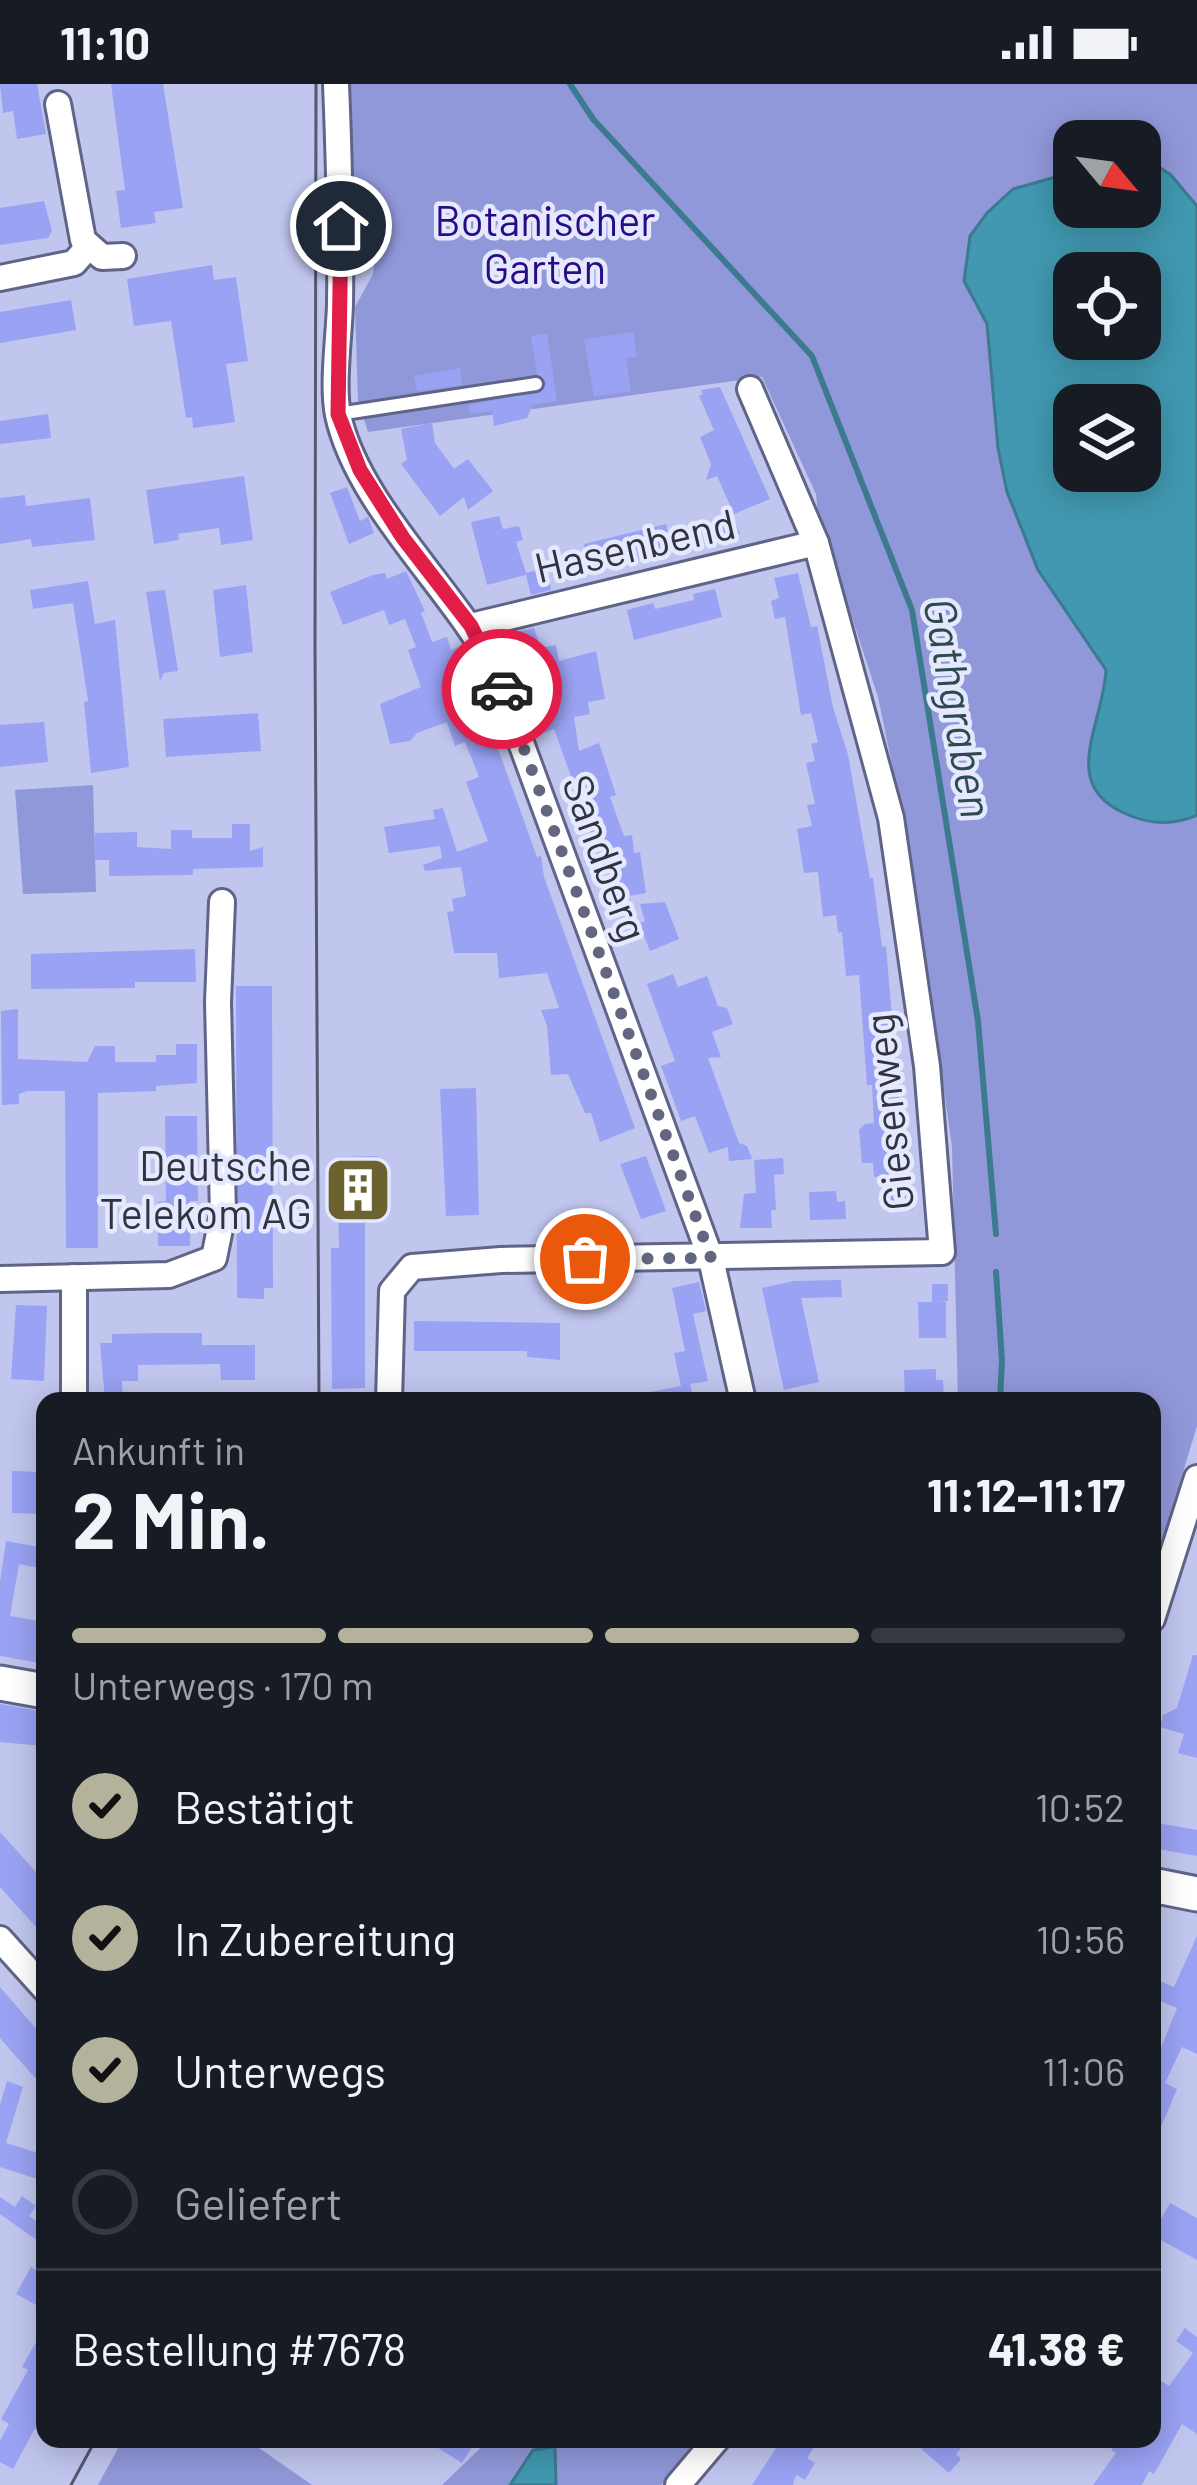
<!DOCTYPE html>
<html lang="de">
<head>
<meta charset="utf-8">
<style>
  :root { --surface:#171b24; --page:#20242c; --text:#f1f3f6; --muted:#9ea1a6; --line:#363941; --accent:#b5b29c }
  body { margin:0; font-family:Barlow,sans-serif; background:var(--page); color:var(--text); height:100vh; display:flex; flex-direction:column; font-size:45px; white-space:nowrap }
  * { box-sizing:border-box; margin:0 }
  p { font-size:39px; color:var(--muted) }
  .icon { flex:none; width:66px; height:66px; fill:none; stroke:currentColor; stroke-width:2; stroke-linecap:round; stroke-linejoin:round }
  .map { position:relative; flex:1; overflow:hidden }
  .side { position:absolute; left:36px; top:1308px; width:1125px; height:1056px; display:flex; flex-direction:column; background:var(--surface); border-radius:24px; box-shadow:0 6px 30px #0003 }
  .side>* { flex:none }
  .needle { width:78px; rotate:119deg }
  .fabs { position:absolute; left:1053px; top:36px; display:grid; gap:24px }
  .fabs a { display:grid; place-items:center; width:108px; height:108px; border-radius:24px; background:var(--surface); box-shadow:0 6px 30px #0003; font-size:60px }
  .pin { position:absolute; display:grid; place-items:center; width:102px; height:102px; color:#fff; margin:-51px; border:6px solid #fff; border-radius:50%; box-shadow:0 3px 12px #0007 }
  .courier { position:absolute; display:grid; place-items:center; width:120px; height:120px; margin:-60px; border:9px solid #e11d48; border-radius:50%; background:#fff; color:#222; box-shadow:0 3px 15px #0007 }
  .summary em { font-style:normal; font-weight:700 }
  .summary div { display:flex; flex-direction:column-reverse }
  .summary { display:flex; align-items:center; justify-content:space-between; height:204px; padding:0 36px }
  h1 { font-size:78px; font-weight:700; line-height:90px }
  .bar { display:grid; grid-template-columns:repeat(4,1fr); gap:18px 12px; align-content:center; height:144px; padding:0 36px }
  .bar i { height:15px; border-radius:9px; background:var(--line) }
  .bar .current { background:var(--accent) }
  .bar p { grid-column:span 4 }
  .line { display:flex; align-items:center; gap:30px; padding:0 36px; border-top:3px solid var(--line) }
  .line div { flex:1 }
  ol { padding:0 36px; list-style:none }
  li { display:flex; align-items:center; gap:36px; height:132px }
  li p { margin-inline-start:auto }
  li .icon { padding:12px; border-radius:50%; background:var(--accent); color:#111; stroke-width:4 }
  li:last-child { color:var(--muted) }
  li i { width:66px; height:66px; border:6px solid var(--line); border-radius:50% }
  .status { display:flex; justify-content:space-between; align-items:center; height:84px; padding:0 60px; background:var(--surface); direction:ltr }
  .status svg { height:33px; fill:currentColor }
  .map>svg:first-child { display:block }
  .green { fill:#9198d9 }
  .water { fill:#4198b0; stroke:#3c7a8f; stroke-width:3; fill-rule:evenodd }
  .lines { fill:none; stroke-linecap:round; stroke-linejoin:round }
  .stream { stroke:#3c7a8f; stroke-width:6 }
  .building { fill:#9aa2f4 }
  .service-casing { stroke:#606488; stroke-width:18 }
  .minor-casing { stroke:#606488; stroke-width:30 }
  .secondary-casing { stroke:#606488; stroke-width:39 }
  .service { stroke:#fff; stroke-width:12 }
  .minor { stroke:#fff; stroke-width:24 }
  .secondary { stroke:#fff; stroke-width:33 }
  .tram { stroke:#54576d; stroke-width:3 }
  .done { stroke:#63667f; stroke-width:12; stroke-dasharray:0 21.6 }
  .route { stroke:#e11d48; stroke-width:15 }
  .labels { text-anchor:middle; stroke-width:9; stroke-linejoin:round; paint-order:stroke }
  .park-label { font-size:42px; fill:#280b87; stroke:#e5e9fe }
  .street-label { font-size:42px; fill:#313343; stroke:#e5e9fe }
  .poi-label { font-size:42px; fill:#313343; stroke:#e5e9fe; text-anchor:end }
  .water-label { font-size:45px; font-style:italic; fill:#2e4951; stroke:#e5e9fe }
</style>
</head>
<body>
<div class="status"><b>11:10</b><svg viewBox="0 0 49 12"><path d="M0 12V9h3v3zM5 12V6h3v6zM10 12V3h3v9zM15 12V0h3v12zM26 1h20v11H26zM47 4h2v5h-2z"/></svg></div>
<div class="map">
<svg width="1197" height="2401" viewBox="0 0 1197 2401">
  <rect width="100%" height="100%" fill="#c1c6ef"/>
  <g class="green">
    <path d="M350,0H1197V122C1181,103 1167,78 1140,80V57H1074V88L1013,105L987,129L970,152L974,219L987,240L998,364L1038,486L1106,586C1102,643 1055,709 1133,728C1158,735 1174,741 1197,731V1342L1152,1490V1317H958L952,1063L911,773L878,613L818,429L816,410L762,293L368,348L358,317L355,223L373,190L381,128L350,127Z"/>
    <path d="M93,701L96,808L23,810L15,706Z"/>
    <path d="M123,2355H246L312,2401H98Z"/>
    <path d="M490,2355H701L661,2401H556L555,2364L533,2366L510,2401H442Z"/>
  </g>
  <g class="water">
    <path d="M1153,79L1171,91L1197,122V731C1172,742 1149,741 1124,729C1059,700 1103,641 1106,586L1038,486L1007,408L998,364L987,240L964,197L970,152L987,129L1013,105L1074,88V123H1140V80ZM1074,189H1140V255H1074ZM1074,321H1140V387H1074Z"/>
    <path d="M555,2363L556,2401H510L533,2366Z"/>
  </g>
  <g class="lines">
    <g class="stream">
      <path d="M570,0L593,35L812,272L912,526L978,937L996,1150"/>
      <path d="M996,1188L1002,1277L1000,1317"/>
    </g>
  </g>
  <g class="building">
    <path d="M0,0H37L46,50L17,55L13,27L3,29Z"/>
    <path d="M111,0H163L183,124L154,128L156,139L121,144L116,107L125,106Z"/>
    <path d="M44,117L52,147L48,154L0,161V124Z"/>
    <path d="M212,181L214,196L236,193L248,277L226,280L235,338L193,344L192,333L186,334L171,237L134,242L127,195Z"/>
    <path d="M71,216L76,246L0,259V228Z"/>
    <path d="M633,248L637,273L626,274L631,307L594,313L584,255Z"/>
    <path d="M547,249L557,317L533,321L527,334L494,342L492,327L470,330L469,321L543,307L546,297L537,290L531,252Z"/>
    <path d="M460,284L462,301L417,307L414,292Z"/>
    <path d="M720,303L770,415L734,430L717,392L706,396L711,380L700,353L714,346L699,312L703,310L701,306Z"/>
    <path d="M48,330L51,354L0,360V337Z"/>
    <path d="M432,339L435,359L454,385L468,375L493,407L468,426L464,413L440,432L401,380L407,376L401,345Z"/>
    <path d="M244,392L253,456L221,461L219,444L178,450L179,456L154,460L146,406Z"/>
    <path d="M347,403L360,437L368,433L374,449L349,460L330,409Z"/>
    <path d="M25,411L26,422L90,414L95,456L32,463L31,455L0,460V414Z"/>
    <path d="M499,432L503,445L519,442L523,456L516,458L526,489L547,484L551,506L531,511L526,491L487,501L471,438Z"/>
    <path d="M732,432L740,450L715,461L707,443Z"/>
    <path d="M666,440L673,468L591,488L584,460Z"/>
    <path d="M406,487L425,527L421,529L432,558L447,553L451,566L461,562L537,773L541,772L544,793L635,1044L600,1058L591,1029H585L568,990L551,991L547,942L541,926L559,924L547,889L499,894L497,869H454L447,828L454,827L452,815L466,812L461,783L425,787L423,781L442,774L440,762L389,769L384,743L435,735L433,726L443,724L457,768L488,757L466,698L479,693L465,658L455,662L447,638L417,649L410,657L390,660L380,620L421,603L408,566L416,563L405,535L389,541L384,526L343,541L330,508L373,491L385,489L387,495Z"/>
    <path d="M798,489L811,543L817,542L833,623L848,671L870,794H873L882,863L886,862L904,1075H910L913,1126L887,1128L885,1092L874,1093L873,1079H862L859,1046L865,1040L874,1039L872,1001H867L859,891L846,892L842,848L838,849L836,831L823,833L818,788L804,789L797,745L812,742L807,721L815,720L806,679L815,677L811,660L818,658L811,629L801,631L785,533L775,535L771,517L779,514L774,494Z"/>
    <path d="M88,497L95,540L115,536L129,683L91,689L84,618L88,617L73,519L33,525L30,506Z"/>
    <path d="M246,501L253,568L220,573L213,506Z"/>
    <path d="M715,505L722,533L634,556L627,526L653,519L655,525L694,516L693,510Z"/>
    <path d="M165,506L178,587L164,589L160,597L146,508Z"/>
    <path d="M534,544L541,564L556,561L559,577L596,567L605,615L588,618L590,630L574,633L579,667L599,659L616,711L610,713L624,752L632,751L634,769L640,768L646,809L616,814L602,751L593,754L554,645L540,650L504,551Z"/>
    <path d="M258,629L261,667L166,673L163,635Z"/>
    <path d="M44,638L48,678L0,683V641Z"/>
    <path d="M232,740H250V767L263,763V783L193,785V791L109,792V776H95V749L137,748V763L171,765V746H192V754H232Z"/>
    <path d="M665,818L679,855L650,867L639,839L645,837L640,820Z"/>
    <path d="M195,865L196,898H135V904L31,905V870Z"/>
    <path d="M673,890L678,903L707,892L718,922L727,924L733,940L712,948L721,973L708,974L739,1059L747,1062L752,1075L729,1077L728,1063L709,1069L695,1032L681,1037L661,982L675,977L647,900Z"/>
    <path d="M236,902H272L273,1204H264V1215L237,1214Z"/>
    <path d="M18,925V975L87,978L95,962H115V978H156V971H176V960H197V999L156,1002V1007L98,1009V1164H66L65,1007H27L19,1010V1020L2,1021L1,927Z"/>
    <path d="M476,1004L479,1131L446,1132L440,1005Z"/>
    <path d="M165,1032H197L198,1117H190V1162H158V1118L166,1117Z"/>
    <path d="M377,1072L378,1138L365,1139V1304L332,1305L331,1164H339L337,1073Z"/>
    <path d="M646,1072L666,1127L641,1135L620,1080Z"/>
    <path d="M783,1074L784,1090L774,1091L776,1126H771L772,1144H740L744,1110L756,1109L754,1076Z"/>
    <path d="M836,1107L837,1118L845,1117L846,1135L810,1136L809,1108Z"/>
    <path d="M841,1196L842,1213L801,1214L819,1298L784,1306L762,1204L794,1197Z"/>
    <path d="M699,1198L706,1227L693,1230L708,1297L690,1300L694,1317L645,1314V1309L681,1302L674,1269L685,1267L672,1204Z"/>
    <path d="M932,1200H948V1217L939,1218H946V1254H919L918,1218H932Z"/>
    <path d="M16,1221L47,1222L44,1297L11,1295Z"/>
    <path d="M414,1237L560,1239V1276L527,1273V1267H414Z"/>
    <path d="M158,1249H202V1261H255V1296H221L220,1280L138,1281V1297H122L123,1315L105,1316L100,1259H112V1250Z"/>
    <path d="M936,1285V1296H943L944,1317H905L904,1286Z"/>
    <path d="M12,1387L43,1388L42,1430L12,1429Z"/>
    <path d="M6,1457L44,1464L40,1484L19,1480L10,1532L39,1537L37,1548L45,1549V1580L0,1572V1498Z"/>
    <path d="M1193,1571H1197V1674L1178,1669L1184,1650L1160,1643L1163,1631L1177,1624Z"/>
    <path d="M0,1620L45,1628L43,1662L0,1658Z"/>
    <path d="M1152,1738L1197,1746V1772L1152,1764Z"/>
    <path d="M0,1748L45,1798V1853L0,1803Z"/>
    <path d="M1197,1852V1970L1182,1963L1165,1999L1177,2005L1152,2064V1986L1177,1924L1152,1914V1894L1174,1903Z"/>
    <path d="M0,1903L45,1955V1985L35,1994L0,1954Z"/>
    <path d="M7,1997L23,2003L6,2059L45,2071L37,2095L0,2083V2021Z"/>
    <path d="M22,2112L36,2122L29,2132L45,2143V2162L0,2130V2113L15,2123Z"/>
    <path d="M1170,2119L1197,2134V2176L1152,2151Z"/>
    <path d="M31,2183L45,2191V2210L38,2222L16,2210Z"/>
    <path d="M45,2242V2326L13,2385L0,2378V2357L9,2340L1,2335L28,2286L22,2283Z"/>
    <path d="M1185,2244L1197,2253V2350L1182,2340L1154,2390L1149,2387L1142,2401H1093L1116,2369L1111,2366L1118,2355H1152V2291L1169,2302L1193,2269L1176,2257Z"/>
    <path d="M424,2355H477L462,2379Z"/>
    <path d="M782,2355H819L807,2374L815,2379L805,2396L796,2391L793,2401H752Z"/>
    <path d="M910,2355H969L956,2370L961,2375L949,2389Z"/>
  </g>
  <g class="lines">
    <g class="service-casing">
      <path id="service" d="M338,330L536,300"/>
    </g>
    <g class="minor-casing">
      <g id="minor">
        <path d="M336,0C339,74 341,147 340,221C339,253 332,301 338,331C357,419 449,501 492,580L711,1175L743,1317"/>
        <path d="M58,20L83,156L102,173L123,172"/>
        <path d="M0,194L74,179L88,163"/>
        <path d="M471,542L816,459"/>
        <path d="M74,1193V1317"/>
        <path d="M0,1195L169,1191L214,1174L223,1130L218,918L222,818"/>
        <path d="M389,1317L392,1207L412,1183L501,1176L942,1168L927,982L891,734L816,459L750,305"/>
        <path d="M1152,1535L1197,1394"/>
        <path d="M0,1855L45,1905"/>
        <path d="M678,2401L717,2355"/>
      </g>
    </g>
    <g class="secondary-casing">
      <g id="secondary">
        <path d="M0,1599L45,1607"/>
        <path d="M1152,1801L1197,1810"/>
      </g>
    </g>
    <use href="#service" class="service"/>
    <use href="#minor" class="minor"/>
    <use href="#secondary" class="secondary"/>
    <g class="tram">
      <path d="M316,0L315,565L319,1317"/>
      <path d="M71,2401L96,2355"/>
    </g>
  </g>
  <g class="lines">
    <path class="done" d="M502,605L711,1174L585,1175"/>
    <path class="route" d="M341,142L338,330L360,386L403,454L471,542L502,605"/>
  </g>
  <defs>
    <g id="building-square" transform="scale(3.45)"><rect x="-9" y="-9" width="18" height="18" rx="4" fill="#6c622f" stroke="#e5e9fe"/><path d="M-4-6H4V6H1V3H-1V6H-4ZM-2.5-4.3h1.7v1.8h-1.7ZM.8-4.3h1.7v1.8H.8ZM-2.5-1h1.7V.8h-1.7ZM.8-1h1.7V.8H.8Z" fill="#fff"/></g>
  </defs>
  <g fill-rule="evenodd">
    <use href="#building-square" x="358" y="1106"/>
  </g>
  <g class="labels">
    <g class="park-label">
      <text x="545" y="152">Botanischer<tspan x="545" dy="48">Garten</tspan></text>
    </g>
    <g class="street-label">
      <text transform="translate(635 462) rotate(-13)" y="15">Hasenbend</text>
      <text transform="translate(605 774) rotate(70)" y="15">Sandberg</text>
      <text transform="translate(889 1028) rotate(-96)" y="15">Giesenweg</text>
    </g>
    <g class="poi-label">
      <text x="312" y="1097">Deutsche<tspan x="312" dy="48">Telekom AG</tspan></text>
    </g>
    <g class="water-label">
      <text transform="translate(958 624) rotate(80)" y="16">Gathgraben</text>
    </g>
  </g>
</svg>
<div class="fabs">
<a><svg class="needle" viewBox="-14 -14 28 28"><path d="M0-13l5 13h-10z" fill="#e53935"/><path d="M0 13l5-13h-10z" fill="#9ea1a6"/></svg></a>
<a><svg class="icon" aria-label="locate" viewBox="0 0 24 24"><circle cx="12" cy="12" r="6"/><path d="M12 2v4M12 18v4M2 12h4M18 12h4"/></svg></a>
<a><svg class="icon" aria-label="layers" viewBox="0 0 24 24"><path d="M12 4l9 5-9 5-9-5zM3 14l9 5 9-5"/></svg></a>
</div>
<div class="pin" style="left:585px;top:1175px;background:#ea580c"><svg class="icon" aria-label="bag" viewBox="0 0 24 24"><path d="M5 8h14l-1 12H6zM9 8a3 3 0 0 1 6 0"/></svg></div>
<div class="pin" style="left:341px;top:142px;background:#1f2937"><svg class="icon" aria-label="home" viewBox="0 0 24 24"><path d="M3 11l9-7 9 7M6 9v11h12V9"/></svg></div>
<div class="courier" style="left:502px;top:605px"><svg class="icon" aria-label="car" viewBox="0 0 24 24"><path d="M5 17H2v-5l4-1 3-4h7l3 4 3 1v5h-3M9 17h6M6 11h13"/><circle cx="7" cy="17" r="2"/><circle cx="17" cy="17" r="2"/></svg></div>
<section class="side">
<div class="summary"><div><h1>2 Min.</h1><p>Ankunft in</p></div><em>11:12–11:17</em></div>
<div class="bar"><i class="current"></i><i class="current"></i><i class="current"></i><i></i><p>Unterwegs · 170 m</p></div>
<ol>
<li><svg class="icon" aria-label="check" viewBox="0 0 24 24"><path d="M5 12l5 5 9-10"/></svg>Bestätigt<p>10:52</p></li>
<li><svg class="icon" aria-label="check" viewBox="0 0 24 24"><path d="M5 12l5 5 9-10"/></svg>In Zubereitung<p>10:56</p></li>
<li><svg class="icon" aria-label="check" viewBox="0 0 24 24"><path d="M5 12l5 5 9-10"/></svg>Unterwegs<p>11:06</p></li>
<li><i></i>Geliefert</li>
</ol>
<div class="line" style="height:156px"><div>Bestellung #7678</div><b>41.38 €</b></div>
</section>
</div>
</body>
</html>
